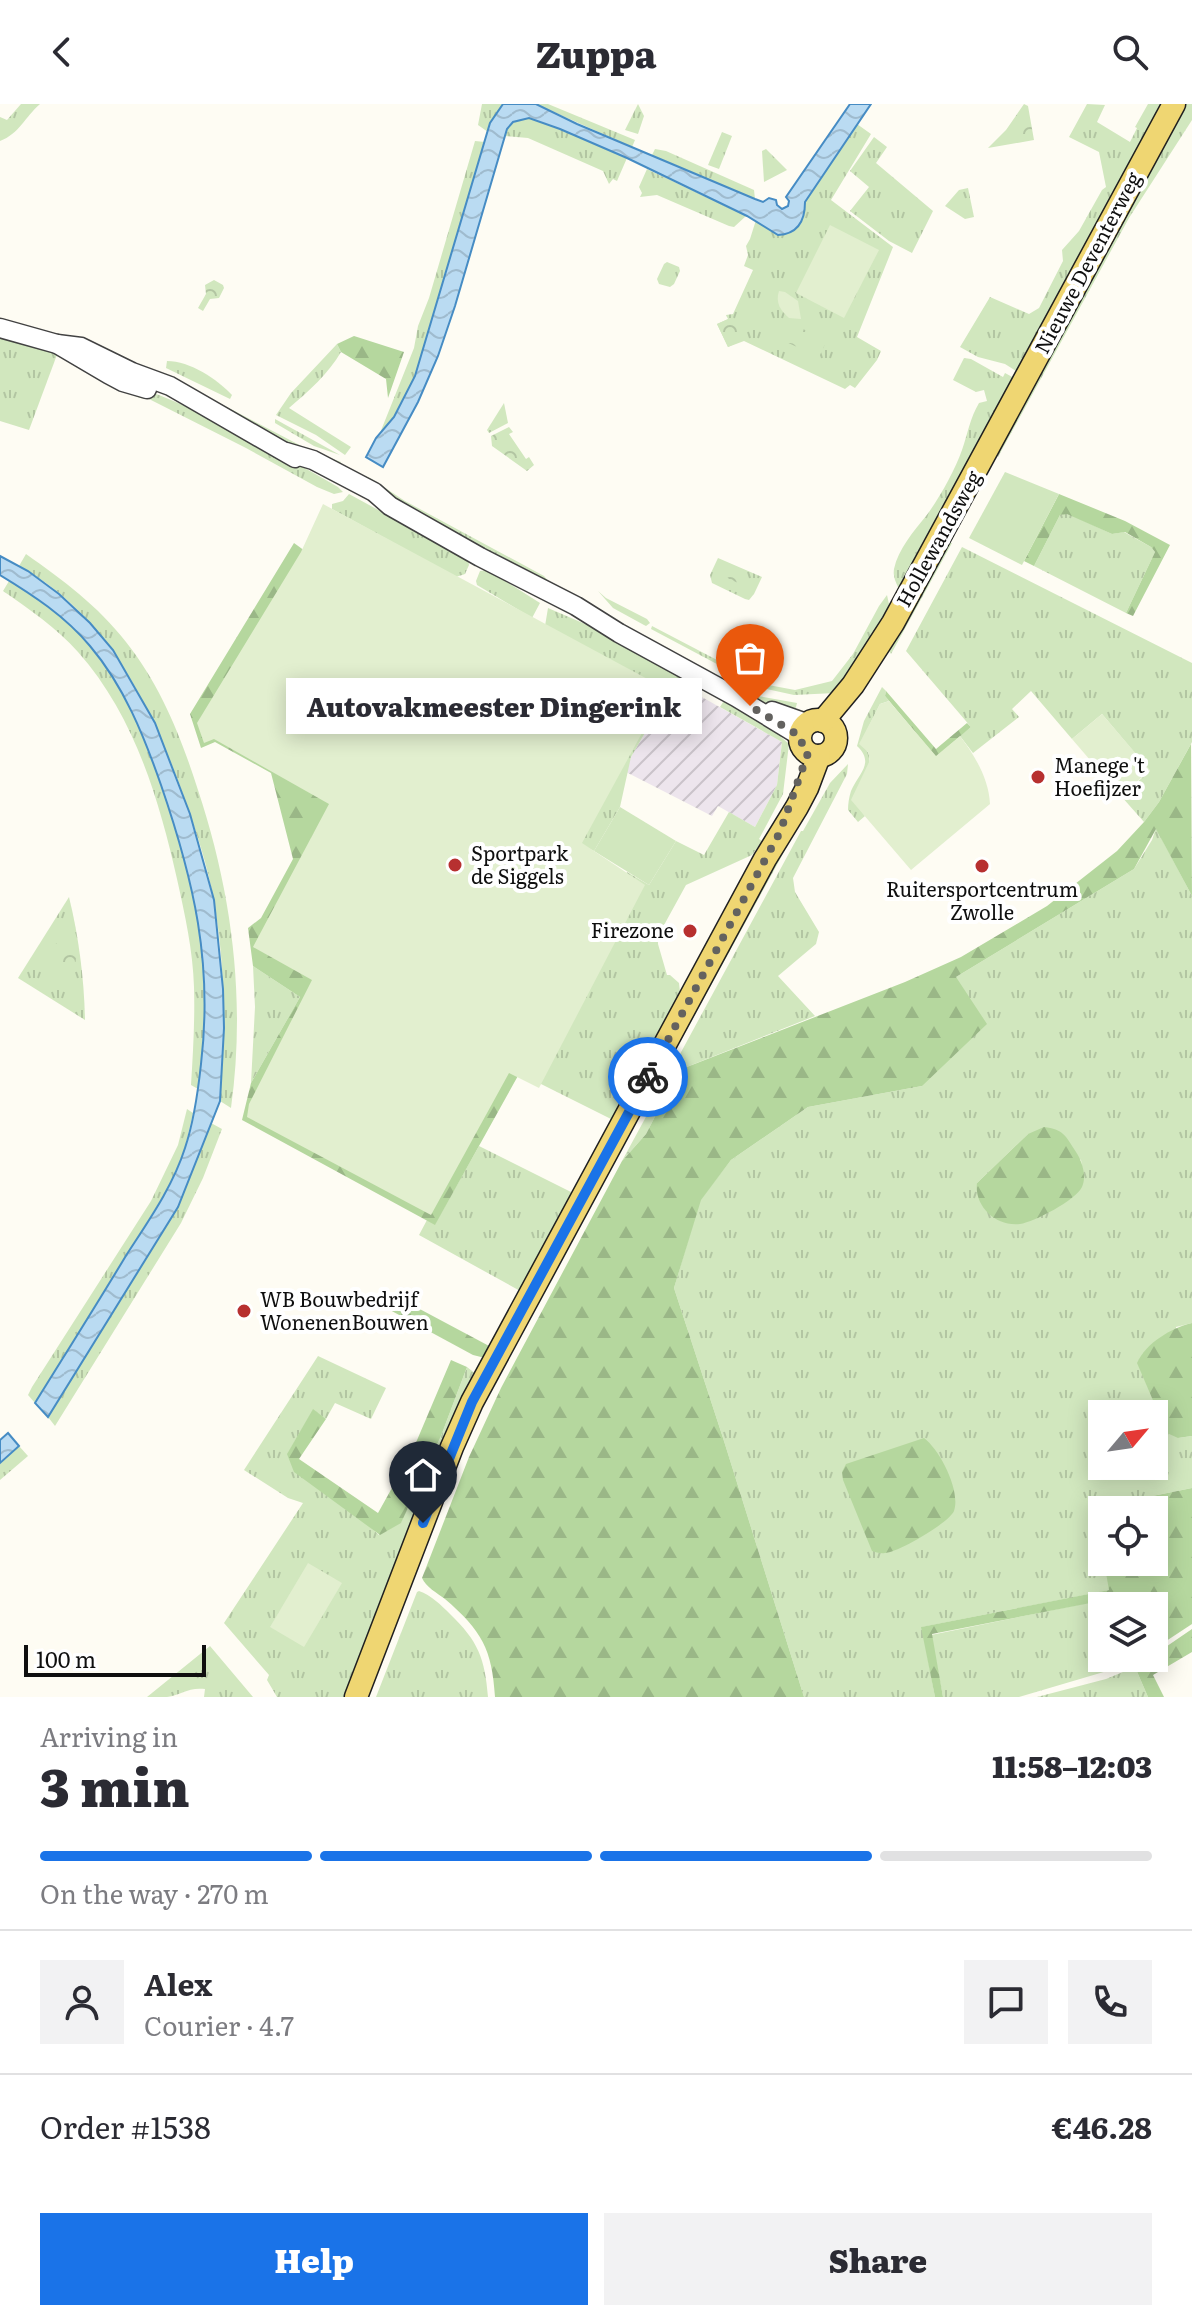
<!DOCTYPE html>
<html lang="en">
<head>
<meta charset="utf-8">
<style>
  :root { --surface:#fff; --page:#f2f2f3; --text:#2b2b33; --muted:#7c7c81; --line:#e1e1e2; --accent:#1a73e8 }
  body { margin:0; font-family:Literata,serif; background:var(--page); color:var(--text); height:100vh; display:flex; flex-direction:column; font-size:30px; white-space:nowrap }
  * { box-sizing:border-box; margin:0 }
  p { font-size:26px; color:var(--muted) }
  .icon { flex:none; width:44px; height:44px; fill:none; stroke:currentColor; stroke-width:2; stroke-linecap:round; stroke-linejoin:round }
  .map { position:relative; height:1593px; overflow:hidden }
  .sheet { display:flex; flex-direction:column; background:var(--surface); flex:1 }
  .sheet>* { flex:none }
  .needle { width:52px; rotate:61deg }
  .buttons { position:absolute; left:1088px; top:1296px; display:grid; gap:16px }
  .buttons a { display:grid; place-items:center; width:80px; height:80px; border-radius:0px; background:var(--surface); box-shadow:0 4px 20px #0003; font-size:40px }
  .scale { position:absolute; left:24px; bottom:20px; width:182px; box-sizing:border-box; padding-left:8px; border:4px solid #0f0f0f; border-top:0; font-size:22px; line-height:28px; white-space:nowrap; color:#0f0f0f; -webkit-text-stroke:6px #fff; paint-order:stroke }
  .pin { position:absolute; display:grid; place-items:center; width:68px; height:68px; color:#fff; margin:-82px -34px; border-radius:50% 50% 50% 0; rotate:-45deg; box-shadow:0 0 8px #0007 }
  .pin .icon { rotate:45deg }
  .courier { position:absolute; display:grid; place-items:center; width:80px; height:80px; margin:-40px; border:6px solid #1a73e8; border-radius:50%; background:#fff; color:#222; box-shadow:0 2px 10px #0007 }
  .bubble { position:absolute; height:56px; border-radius:0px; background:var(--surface); box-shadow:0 4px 20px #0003; font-size:26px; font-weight:800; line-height:56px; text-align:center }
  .overview em { font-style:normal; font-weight:800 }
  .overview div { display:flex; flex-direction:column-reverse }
  .overview { display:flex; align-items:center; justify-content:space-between; height:136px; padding:0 40px }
  h1 { font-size:52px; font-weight:800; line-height:60px }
  .bar { display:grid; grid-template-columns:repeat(4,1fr); gap:12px 8px; align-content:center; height:96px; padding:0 40px }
  .bar i { height:10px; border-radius:6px; background:var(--line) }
  .bar .current { background:var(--accent) }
  .bar p { grid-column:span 4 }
  .line { display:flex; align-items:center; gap:20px; padding:0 40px; border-top:2px solid var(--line) }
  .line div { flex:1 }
  .round { display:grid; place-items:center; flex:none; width:84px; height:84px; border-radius:0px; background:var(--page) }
  .primary-button { display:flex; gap:16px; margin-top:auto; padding:16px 40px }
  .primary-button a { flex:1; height:92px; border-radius:0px; background:var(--accent); color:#fff; font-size:32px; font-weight:800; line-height:92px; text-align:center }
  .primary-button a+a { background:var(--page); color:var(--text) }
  header { display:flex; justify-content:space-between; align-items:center; height:104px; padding:0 40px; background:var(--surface); font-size:36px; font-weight:800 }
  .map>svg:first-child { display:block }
  .industrial { fill:url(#industrial-furrows) }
  .grass { fill:url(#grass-tufts); fill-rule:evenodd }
  .forest { fill:url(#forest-firs) }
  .park { fill:url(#park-crowns) }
  .garden { fill:#d1e7be }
  .pitch { fill:#e2efcf }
  .water { fill:url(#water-waves); stroke:#468cc4; stroke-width:2 }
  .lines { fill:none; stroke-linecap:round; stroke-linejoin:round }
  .minor-casing { stroke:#424242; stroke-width:21 }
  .major-casing { stroke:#202020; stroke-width:25 }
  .minor { stroke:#fff; stroke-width:18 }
  .major { stroke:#efd672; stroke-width:22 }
  .done { stroke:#63625f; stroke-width:8; stroke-dasharray:0 14.4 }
  .route { stroke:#1a73e8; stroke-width:10 }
  .poi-dot { fill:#b73030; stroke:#fff; stroke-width:3 }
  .labels { text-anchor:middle; stroke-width:8; stroke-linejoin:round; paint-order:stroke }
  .street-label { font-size:20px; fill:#0f0f0f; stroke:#fff }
  .poi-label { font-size:20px; fill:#0f0f0f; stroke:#fff; text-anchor:start }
</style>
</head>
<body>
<header><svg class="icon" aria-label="back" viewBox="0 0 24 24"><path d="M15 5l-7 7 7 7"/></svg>Zuppa<svg class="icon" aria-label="search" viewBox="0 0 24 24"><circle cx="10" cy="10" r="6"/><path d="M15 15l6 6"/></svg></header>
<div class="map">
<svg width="1192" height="1593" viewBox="0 0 1192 1593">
  <defs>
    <pattern id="industrial-furrows" width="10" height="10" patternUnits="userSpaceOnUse" patternTransform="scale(2)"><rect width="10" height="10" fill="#ede5ed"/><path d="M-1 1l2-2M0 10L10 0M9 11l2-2" fill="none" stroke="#cac3ca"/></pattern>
    <pattern id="grass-tufts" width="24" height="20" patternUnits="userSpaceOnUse" patternTransform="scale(2)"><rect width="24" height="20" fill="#d1e7be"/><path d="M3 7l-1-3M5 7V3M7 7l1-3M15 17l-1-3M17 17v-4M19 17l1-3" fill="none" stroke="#b2c5a2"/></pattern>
    <pattern id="forest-firs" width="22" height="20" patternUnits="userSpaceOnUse" patternTransform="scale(2)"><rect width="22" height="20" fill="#b5d79e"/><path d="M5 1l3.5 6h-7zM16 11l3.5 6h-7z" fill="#9ab787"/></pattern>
    <pattern id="park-crowns" width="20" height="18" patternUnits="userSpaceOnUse" patternTransform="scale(2)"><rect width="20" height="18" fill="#d1e7be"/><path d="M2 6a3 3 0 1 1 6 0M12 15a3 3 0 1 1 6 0" fill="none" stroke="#b2c5a2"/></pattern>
    <pattern id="water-waves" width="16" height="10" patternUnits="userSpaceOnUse" patternTransform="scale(2)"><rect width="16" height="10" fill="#badbf2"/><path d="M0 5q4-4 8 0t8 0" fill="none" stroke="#9fbbce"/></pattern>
  </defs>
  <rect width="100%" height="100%" fill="#fefcf3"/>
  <path class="industrial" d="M672,581L684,583L782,638L777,681L755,723L718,702L712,712L626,668L631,653Z"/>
  <g class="grass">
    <path d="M21,0H40C25,13 19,30 0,37V13L7,16Z"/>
    <path d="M482,0H503L493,15L488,28L478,21Z"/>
    <path d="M536,0H548L635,36L632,43Z"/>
    <path d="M638,0L644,12L638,30L625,26Z"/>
    <path d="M1087,0L1105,1L1097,18L1130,38L1137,24L1135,23L1148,0H1165L1019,269L1005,260L978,253L960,243L990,193L1029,210L1039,204L1063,157L1062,146L1079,127L1102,86L1106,83L1099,48L1069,33Z"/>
    <path d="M1184,0H1192V16L1129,114L998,353L994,347Z"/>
    <path d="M523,14C548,14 602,43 627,54L617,77L613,75L609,80L603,67L528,34L505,32L509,21Z"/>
    <path d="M857,20L871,30L831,96L893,143L857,233L881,247L877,256L855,284L850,281L845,285L744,237L728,243L717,220L728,215L726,211L733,210L753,166L744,162L748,151L746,142L750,135L756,116L778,131L805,107V98Z"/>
    <path d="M722,28L732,32L719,65L708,61Z"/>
    <path d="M874,33L887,43L876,59L933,107L912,149L889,137L850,107L869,83L850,67Z"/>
    <path d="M475,37L485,38L415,272L394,313L380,329L414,244L418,222L429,194Z"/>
    <path d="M655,45L666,47L754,86L755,95L652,51Z"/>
    <path d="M766,45L787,66L764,78L762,47Z"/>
    <path d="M647,65L746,112L734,123L729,122L657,91L640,93L642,89L639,83Z"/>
    <path d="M968,84L974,113L965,115L945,102L959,86Z"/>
    <path d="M667,158L679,163L680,167L674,180L670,183L659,180L657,175L664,160Z"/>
    <path d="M0,230L58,248L29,326L0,317Z"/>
    <path d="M337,240L341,248C329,269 308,288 289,304L351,343L345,351L316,331L276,311L291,289Z"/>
    <path d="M964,254L971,255L1003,273L1005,269L1016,275L904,486L898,483C895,477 893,472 894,465C898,445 914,427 926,412C939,395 955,366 962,346C968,329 970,314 979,299L987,297L984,286L976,288L953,276Z"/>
    <path d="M167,257C190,257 217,275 232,291L230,295L166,264Z"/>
    <path d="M139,262L150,264L185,281L309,346L341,358L339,361L311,352Z"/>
    <path d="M146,286C213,311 276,348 338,383L343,388L334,390L317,383L246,344L149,295L140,294L126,288Z"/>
    <path d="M504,299L508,319L489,329L487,326Z"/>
    <path d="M275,315L340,351L314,342L275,319Z"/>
    <path d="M361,371L370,374L405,397L544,472L550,479L432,421L358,372Z"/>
    <path d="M349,390L468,455L469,461L465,470L456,473L332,405V400L343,397Z"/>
    <path d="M1067,409L1112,430L1124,428L1151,443L1155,448L1126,509L1034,462L1060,411Z"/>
    <path d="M944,438L952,439L891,550L887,544Z"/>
    <path d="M962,443L1192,559V638L1159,698L1144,718L1121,692L1150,667L1102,610L1072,635L1031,587L1012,605L1019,613L973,649L960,632L971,623L906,547Z"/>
    <path d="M26,450C63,476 98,502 126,538C161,582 181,633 198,686C232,789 246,895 231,1004L220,997C225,931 226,864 214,798C208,762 196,727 184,693C151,602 107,510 19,462Z"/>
    <path d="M718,454L762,473L754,490L749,496L745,495L712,479L710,471Z"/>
    <path d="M488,466L540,499L532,514L477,481L476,477L480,467Z"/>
    <path d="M9,477C39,494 67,515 90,541C151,612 204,788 206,882C206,917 202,951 198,985L191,981C193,949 195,916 194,883C193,847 185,811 177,775C159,695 134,611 78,548C57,524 29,505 3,487Z"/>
    <path d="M598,487L606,494L647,515L650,519L646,522L644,521L613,504Z"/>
    <path d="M887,491L891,509L835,589L794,591L762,584L651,525L652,522L763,580L795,586L832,577L853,550L879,502Z"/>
    <path d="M548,504L606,529L688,576L684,583L672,582L631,653L620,703L594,747L579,740L545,522Z"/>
    <path d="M722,573L758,592L797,599L795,607L769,602L720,577Z"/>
    <path d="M882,583L886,587L885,592L889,597L880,600L860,640C868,645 871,652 869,662L852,695L865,712L858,718L848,706C848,700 849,693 851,687C859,669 875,659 857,642L864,617Z"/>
    <path d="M725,595L783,628L781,633L789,640L783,690L759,735L762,737L752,751L686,781L658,832V840L667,871H670L679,879L680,888L615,1017L539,979L616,786L627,768L649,781L676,737L704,751L729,708L755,723L777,681L782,638L720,603Z"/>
    <path d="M848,660L847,670L793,774L795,788L819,828L816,840L778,872L815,912L679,966L646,1030L622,1057L801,727H803L830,679Z"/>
    <path d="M790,723L796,726L651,991L648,990Z"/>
    <path d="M1156,724L1192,792V1219L1176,1223L1178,1334L1192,1332V1384L1093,1404L1102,1447V1458H1104L1110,1486L922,1523L935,1593H804L724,1337L674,1184L700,1096L731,1056L808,1003L922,982L956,873L1134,765L1152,736ZM1028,1030L1081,1056L1084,1075L977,1079ZM1102,1310H1154V1362H1102Z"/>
    <path d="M69,793C79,834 84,874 85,916L18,874Z"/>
    <path d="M253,862L300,893L251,979L255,903Z"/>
    <path d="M187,1005L193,1009L185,1044L170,1081L35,1299L28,1291L32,1283L151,1097L178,1041Z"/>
    <path d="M211,1019L222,1025L203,1074L181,1119L55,1322L48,1313L178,1103Z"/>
    <path d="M479,1042L575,1090L522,1188L419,1131L427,1116L435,1120Z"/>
    <path d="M318,1252L386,1284L371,1315L335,1299L326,1315L313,1306L288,1349L379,1431L401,1418L441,1332L467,1263L476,1270L348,1593H277L267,1576L269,1571L224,1519L303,1399L288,1394L244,1366Z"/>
    <path d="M19,1342L28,1352L0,1376V1359Z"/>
    <path d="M419,1487C431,1491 441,1501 450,1510C478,1537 485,1554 488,1593H376L417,1488Z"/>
    <path d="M1112,1494L1113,1502H1102V1554H1123L1124,1562L1019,1593H943L931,1531Z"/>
    <path d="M210,1542L253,1593H204L205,1585C188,1583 181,1591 167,1593C161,1593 153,1593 147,1593Z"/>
    <path d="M1135,1563L1148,1593H1037L1106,1575Z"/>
  </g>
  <g class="forest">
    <path d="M354,232L404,248L388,294L386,275L341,248L337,240Z"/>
    <path d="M1059,390L1125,417L1170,441L1133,512L1126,509L1155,448L1151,443L1125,428L1112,430L1067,410L1060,411L1034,462L1024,457Z"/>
    <path d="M294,439L305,447L339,695L404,931L519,970L435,1121L242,1016L251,979L300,893L253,862L248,824L261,814L293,755L271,669L215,638L201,644L190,610Z"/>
    <path d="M886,587L936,645L967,619L971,623L936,653L885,592Z"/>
    <path d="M1191,640L1192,792L1156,725L1134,765L956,873L987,920L922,982L808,1003L731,1056L701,1096L674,1184L724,1337L804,1593H495C492,1545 482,1527 445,1495C437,1489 426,1483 422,1474L469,1353L501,1284L622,1057L646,1030L679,966L905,878L961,853L1047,802L1117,747L1144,718L1159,698Z"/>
    <path d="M1044,1023C1063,1025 1066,1032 1076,1048C1082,1057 1087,1072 1082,1083C1076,1096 1034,1118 1020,1120C996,1123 974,1102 977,1079L1028,1030Z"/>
    <path d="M384,1186L491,1243L485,1254L473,1251L377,1199Z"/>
    <path d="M1192,1219V1332L1178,1334L1167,1329L1137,1259C1146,1239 1171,1224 1192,1219Z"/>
    <path d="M451,1256L467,1263L441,1332L401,1419L380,1431L294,1368L287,1350L313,1305L326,1315L299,1355L378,1409L412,1348Z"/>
    <path d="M924,1334C940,1346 961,1387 954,1407C949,1419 897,1449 885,1449C880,1450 876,1448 872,1447L843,1376L842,1368L846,1360Z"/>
    <path d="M1192,1384V1520L1154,1545V1502H1113L1111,1495L932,1530L943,1593H935L921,1523L1109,1486L1104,1458H1154V1406H1102V1447L1093,1404Z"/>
    <path d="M1192,1525V1548L1153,1571L1164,1593H1148L1135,1563L1149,1554H1154V1551Z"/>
  </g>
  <g class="park">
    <path d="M1024,0L1028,2L1034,36L988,44L1006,26Z"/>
    <path d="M214,176L223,181L224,184L219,194L210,195L203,207L198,204L206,190L205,181Z"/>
    <path d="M733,213L743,236L728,243L717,220Z"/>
    <path d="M792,220L827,236L819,253L784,237Z"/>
    <path d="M509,323L513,328L509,330L526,355L529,353L534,361L527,367L492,342L491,332Z"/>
    <path d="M730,461L747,468L745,482L729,475L724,469Z"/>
    <circle cx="61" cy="854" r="15"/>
  </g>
  <g class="garden">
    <path d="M1005,368L1059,390L1022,461L969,434Z"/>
    <path d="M620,703L676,737L649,781L594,747Z"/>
  </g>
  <g class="pitch">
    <path d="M830,121L879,146L844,214L796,189Z"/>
    <path d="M779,187L785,188L798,197L801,215L789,214C781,207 775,199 779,187Z"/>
    <path d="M323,400L666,585L582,739L645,781L539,984L509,969L431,1111L247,1013L249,1000L312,876L253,843L329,700L214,635L204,639L197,619L301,448Z"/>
    <path d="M889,597L936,652L960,632C975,652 989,675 990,700L911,766L851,696L870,656L868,648L859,640L880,600Z"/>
    <path d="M1102,610L1150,666L1121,692L1072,635Z"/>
    <path d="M308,1459L342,1479L304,1543L270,1523Z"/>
  </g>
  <g class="water">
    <path d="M503,0H536L577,20L755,95L763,98L769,94L776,96L777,101L782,105L788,102L789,97L786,93L850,0H871L805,98C805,116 798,130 778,131L747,112L627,54L560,25L529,14L513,18L507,25L455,202L438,252L418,298L383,363L366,353L376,334L394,313L415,272L490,19Z"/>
    <path d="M0,452L28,467L59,490L90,519L113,546L155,619L190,710L214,796L223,885L224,924L220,997L178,1103L48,1313L35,1299C66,1249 97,1200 127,1150C149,1116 173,1082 185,1044C194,1017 198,988 201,960C213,859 194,777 161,681C144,632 124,582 90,542C65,512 33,491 0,471Z"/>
    <path d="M8,1329L19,1342L0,1359V1336Z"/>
  </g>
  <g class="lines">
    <g class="minor-casing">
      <g id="minor">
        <path d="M0,224L57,240L108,270L123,278L147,285"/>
        <path d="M57,240L81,243L132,268L170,282L295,354"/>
        <path d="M286,348L313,356L374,388L390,402L480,453L576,502L619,529L736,593L800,632"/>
        <path d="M772,607L806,619"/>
      </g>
    </g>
    <g class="major-casing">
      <g id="major">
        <circle cx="818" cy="634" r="18"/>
        <path d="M823,617L853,581L893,519L1174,0"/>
        <path d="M356,1593L452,1343L472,1298L765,755L797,703L807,684L819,652"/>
      </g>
    </g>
    <use href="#minor" class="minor"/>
    <use href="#major" class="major"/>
  </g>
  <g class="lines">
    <path class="done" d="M648,973L780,728L808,649L803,643L800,632L750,602"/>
    <path class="route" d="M423,1419L472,1298L648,973"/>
  </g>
  <g class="poi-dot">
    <circle cx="1038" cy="673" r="8"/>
    <circle cx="455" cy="761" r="8"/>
    <circle cx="982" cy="762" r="8"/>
    <circle cx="690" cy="827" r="8"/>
    <circle cx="244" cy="1207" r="8"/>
  </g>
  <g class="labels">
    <g class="street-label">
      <text transform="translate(1088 159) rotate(-62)" y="7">Nieuwe Deventerweg</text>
      <text transform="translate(939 435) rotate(-61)" y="7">Hollewandsweg</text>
    </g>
    <g class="poi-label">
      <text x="1054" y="669">Manege 't<tspan x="1054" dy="23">Hoefijzer</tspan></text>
      <text x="471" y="757">Sportpark<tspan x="471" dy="23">de Siggels</tspan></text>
      <text x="982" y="793" text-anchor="middle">Ruitersportcentrum<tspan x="982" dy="23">Zwolle</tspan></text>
      <text x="674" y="834" text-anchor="end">Firezone</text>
      <text x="260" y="1203">WB Bouwbedrijf<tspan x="260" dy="23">WonenenBouwen</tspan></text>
    </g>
  </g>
</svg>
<div class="buttons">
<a><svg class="needle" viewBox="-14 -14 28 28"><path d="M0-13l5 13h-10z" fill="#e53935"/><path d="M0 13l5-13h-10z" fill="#7c7c81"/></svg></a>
<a><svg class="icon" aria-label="locate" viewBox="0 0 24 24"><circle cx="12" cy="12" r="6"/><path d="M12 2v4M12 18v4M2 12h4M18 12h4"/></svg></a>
<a><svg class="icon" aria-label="layers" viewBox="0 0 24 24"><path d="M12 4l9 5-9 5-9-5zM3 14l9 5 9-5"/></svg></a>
</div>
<div class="scale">100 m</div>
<div class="pin" style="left:750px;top:602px;background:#ea580c"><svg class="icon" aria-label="bag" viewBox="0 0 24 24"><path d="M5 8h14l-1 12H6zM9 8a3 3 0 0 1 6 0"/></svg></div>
<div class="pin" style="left:423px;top:1419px;background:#1f2937"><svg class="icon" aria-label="home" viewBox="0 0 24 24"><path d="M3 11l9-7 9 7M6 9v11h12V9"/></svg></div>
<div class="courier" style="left:648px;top:973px"><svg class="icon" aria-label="bike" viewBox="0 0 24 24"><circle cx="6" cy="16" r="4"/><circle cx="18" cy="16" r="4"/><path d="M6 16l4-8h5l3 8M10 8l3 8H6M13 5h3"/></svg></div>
<div class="bubble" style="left:286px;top:574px;width:416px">Autovakmeester Dingerink</div>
</div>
<section class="sheet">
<div class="overview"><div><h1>3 min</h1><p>Arriving in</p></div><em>11:58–12:03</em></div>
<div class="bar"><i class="current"></i><i class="current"></i><i class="current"></i><i></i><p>On the way · 270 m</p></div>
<div class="line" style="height:144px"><a class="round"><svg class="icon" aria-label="person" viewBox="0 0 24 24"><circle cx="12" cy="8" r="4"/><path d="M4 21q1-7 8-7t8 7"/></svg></a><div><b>Alex</b><p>Courier · 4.7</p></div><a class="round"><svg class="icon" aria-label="chat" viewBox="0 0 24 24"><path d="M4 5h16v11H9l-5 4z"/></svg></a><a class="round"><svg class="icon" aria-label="phone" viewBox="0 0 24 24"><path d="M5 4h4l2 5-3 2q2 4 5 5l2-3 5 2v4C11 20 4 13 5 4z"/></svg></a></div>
<div class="line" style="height:104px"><div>Order #1538</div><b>€46.28</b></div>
<div class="primary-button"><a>Help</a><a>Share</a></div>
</section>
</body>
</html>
